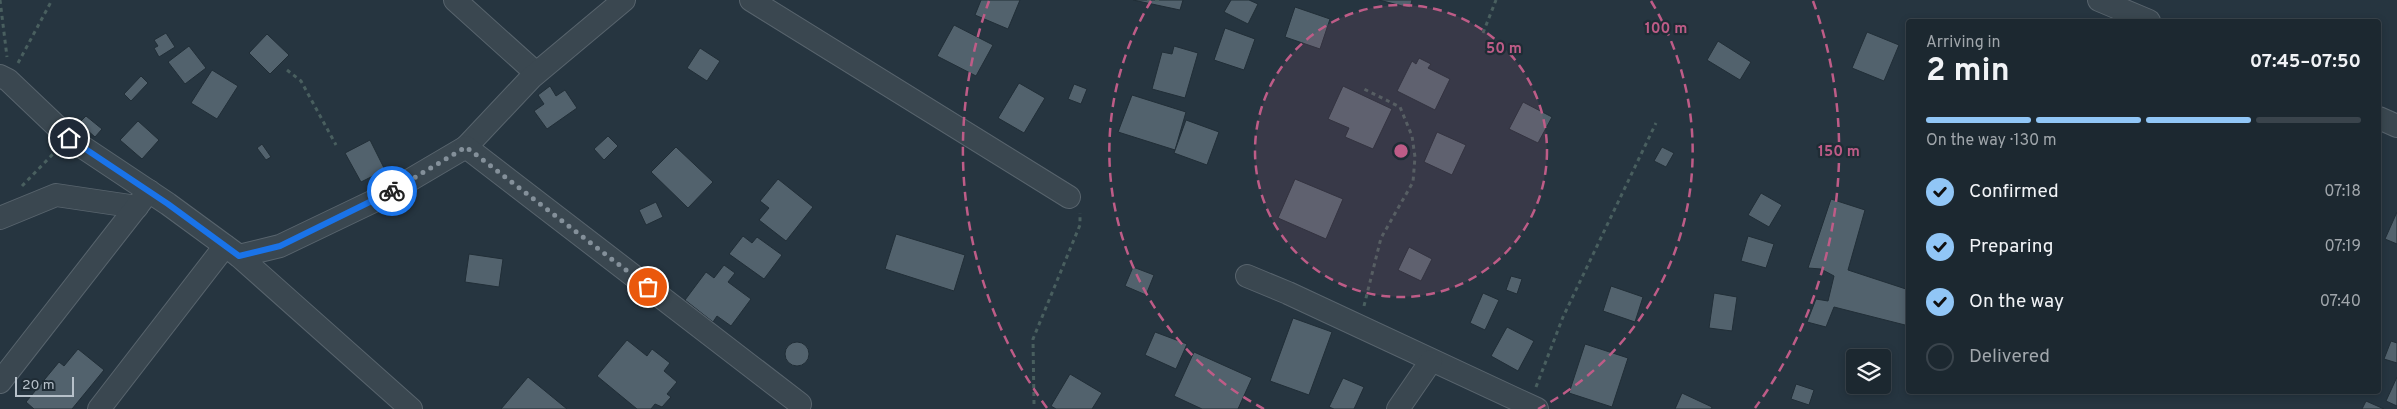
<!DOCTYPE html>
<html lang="en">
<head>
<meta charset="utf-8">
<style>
  :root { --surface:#1c2830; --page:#29343c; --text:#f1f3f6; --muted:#a0a6ab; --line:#3a444c; --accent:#91c6f6 }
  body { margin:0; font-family:Overpass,sans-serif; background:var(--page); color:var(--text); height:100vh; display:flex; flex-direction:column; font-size:19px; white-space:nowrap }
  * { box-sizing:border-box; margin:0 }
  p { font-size:16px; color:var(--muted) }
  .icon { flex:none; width:28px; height:28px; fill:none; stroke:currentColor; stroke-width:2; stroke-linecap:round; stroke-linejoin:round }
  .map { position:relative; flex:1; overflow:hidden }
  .side { position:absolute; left:1906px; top:19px; width:475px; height:375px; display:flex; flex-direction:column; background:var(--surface); border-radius:5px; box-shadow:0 2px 8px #0003,0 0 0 1px var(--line) }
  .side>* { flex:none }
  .tools { position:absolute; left:1846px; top:349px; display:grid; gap:10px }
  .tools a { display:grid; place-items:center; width:45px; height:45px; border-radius:5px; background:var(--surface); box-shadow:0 2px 8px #0003,0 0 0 1px var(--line); font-size:25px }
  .scale { position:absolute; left:15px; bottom:12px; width:59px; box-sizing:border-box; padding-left:5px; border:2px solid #b7c1ca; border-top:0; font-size:14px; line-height:18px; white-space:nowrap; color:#b7c1ca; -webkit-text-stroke:4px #1f2c35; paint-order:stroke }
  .pin { position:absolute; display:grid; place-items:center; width:42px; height:42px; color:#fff; margin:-21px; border:2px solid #fff; border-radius:50%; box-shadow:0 1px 5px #0007 }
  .courier { position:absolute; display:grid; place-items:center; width:50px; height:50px; margin:-25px; border:4px solid #1a73e8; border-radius:50%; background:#fff; color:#222; box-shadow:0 1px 6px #0007 }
  .head em { font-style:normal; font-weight:700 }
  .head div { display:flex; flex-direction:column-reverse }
  .head { display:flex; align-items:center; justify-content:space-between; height:85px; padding:0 20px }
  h1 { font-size:32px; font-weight:700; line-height:38px }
  .bar { display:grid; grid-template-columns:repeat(4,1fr); gap:8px 5px; align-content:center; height:60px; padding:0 20px }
  .bar i { height:6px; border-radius:4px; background:var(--line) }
  .bar .on { background:var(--accent) }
  .bar p { grid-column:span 4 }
  ol { padding:0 20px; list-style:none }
  li { display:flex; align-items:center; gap:15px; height:55px }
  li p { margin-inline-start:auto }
  li .icon { padding:5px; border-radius:50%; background:var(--accent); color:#111; stroke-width:4 }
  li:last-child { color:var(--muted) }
  li i { width:28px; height:28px; border:2px solid var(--line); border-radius:50% }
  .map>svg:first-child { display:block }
  .building { fill:#52626d; stroke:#212e37 }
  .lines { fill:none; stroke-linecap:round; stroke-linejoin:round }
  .minor-casing { stroke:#58646d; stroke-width:24 }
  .path { stroke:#495f5f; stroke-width:3; stroke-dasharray:4 4; stroke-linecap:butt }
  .minor { stroke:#3a4750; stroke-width:22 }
  .done { stroke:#84909a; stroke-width:5; stroke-dasharray:0 9 }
  .route { stroke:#1a73e8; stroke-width:6 }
  .ring { fill:none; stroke:#be5c87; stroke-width:2.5; stroke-dasharray:9 6 }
  .centre { fill:#be5c87; stroke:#1f2c35; stroke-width:2.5 }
  .ring-label { font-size:15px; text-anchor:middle; font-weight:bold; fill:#be5c87; stroke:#1f2c35; stroke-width:4.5; stroke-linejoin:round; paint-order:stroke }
</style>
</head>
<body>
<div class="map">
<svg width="2397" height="409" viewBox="0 0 2397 409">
  <rect width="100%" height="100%" fill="#263540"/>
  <g class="building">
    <path d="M981,0H1020L1008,29L975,15Z"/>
    <path d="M1133,0H1183L1180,10Z"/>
    <path d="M1231,0H1249L1258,4L1248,24L1224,12Z"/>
    <path d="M1379,0H1412L1410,8Z"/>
    <path d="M1295,7L1330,19L1320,49L1285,37Z"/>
    <path d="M954,25L993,45L976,76L937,56Z"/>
    <path d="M1225,28L1255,39L1244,70L1214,60Z"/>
    <path d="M1867,32L1899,45L1884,81L1852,68Z"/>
    <path d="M166,33L175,47L159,57L154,48L158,46L154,40Z"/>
    <path d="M267,34L289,55L270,74L249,53Z"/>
    <path d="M1718,41L1751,62L1740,80L1707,60Z"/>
    <path d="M189,46L206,68L185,84L168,62Z"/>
    <path d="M1174,46L1198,53L1185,98L1152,89L1162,52L1172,54Z"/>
    <path d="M700,48L720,61L707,81L687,68Z"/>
    <path d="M1419,58L1431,64L1428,68L1450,79L1435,110L1397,91L1412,61L1416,64Z"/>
    <path d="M212,70L238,86L217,119L191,103Z"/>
    <path d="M141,76L148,83L131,101L124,94Z"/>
    <path d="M1019,83L1045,98L1024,133L998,118Z"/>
    <path d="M1074,84L1087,89L1081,104L1068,99Z"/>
    <path d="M550,86L556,96L565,90L577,108L547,129L534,111L544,104L538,95Z"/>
    <path d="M1343,86L1392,109L1373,149L1345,137L1349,128L1328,119Z"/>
    <path d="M1132,95L1186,112L1175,150L1118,132Z"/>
    <path d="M1523,102L1552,117L1538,143L1509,129Z"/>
    <path d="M86,116L102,129L95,137L79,123Z"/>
    <path d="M1186,120L1219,132L1207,165L1174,153Z"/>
    <path d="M138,121L159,140L142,159L120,140Z"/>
    <path d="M1437,132L1466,145L1452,175L1424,162Z"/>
    <path d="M608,136L618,146L604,160L594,149Z"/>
    <path d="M370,140L385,170L361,182L345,153Z"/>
    <path d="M262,144L271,157L266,160L257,148Z"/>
    <path d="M676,147L713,182L688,208L651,172Z"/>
    <path d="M1662,147L1674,153L1666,167L1654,161Z"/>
    <path d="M778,179L813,207L786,241L759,220L769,208L760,201Z"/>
    <path d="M1295,179L1343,199L1326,239L1278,218Z"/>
    <path d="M1761,193L1782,205L1769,227L1748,215Z"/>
    <path d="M1831,199L1865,210L1848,270L1909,290V326L1834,307L1826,327L1807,322L1816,299L1828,301L1834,276L1821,269L1808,268Z"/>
    <path d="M656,202L663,217L646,225L639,210Z"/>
    <path d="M2397,212V244L2385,239Z"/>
    <path d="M896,234L965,255L954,291L885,269Z"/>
    <path d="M743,236L752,243L757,237L782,255L764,279L729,254Z"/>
    <path d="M1748,236L1774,244L1766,268L1741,261Z"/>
    <path d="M1409,247L1432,259L1421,281L1398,270Z"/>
    <path d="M469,254L503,259L499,287L465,282Z"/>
    <path d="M724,265L735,273L728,282L751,299L731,326L717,316L713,322L685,300L706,272L714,278Z"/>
    <path d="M1133,267L1154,275L1146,295L1125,286Z"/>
    <path d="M1511,276L1522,279L1517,294L1506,290Z"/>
    <path d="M1611,286L1643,297L1635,322L1603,311Z"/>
    <path d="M1483,293L1499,300L1485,330L1470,323Z"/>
    <path d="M1714,293L1737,297L1732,331L1709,328Z"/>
    <path d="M1293,318L1332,332L1309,395L1270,381Z"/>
    <path d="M1507,327L1534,341L1518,371L1491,356Z"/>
    <path d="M1155,332L1187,344L1176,369L1145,355Z"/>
    <path d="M627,340L647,356L652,349L670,363L664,371L677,382L667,394L671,397L662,407L655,404L651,409H637L597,376Z"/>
    <path d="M2391,341L2397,343V363L2384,359Z"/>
    <circle cx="797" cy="354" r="12"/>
    <path d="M1585,344L1628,358L1612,407L1569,393Z"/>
    <path d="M78,349L104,370L72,409H34L26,402L59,362L64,366Z"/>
    <path d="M1194,352L1252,378L1238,409H1202L1174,396Z"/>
    <path d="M1070,374L1102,393L1092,409H1056L1051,406Z"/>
    <path d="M528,377L567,409H501Z"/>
    <path d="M2397,377V406L2386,401Z"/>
    <path d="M1343,378L1364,387L1354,409H1334L1329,407Z"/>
    <path d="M1796,384L1814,390L1809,405L1791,399Z"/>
    <path d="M1682,393L1712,407L1711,409H1675Z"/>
    <path d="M2366,401L2384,409H2362Z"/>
  </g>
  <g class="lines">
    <g class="minor-casing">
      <g id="minor">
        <path d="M455,0L536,73"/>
        <path d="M751,0L1069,197"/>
        <path d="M2099,0L2149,21"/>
        <path d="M0,76L8,80L69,138L168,204L239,256L280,246L376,200L466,147L532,77L624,0"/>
        <path d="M2379,118L2397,126"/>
        <path d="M466,147L800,404"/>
        <path d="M0,218L56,195L137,207"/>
        <path d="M239,256L411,409"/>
        <path d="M1247,276L1288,293L1537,409"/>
        <path d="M0,382L149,191"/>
        <path d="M99,409L225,246"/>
        <path d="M1398,409L1431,361"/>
      </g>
    </g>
    <g class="path">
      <path d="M0,0L7,57"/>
      <path d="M1147,0H1160"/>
      <path d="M1483,33L1496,0"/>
      <path d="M18,63L52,0"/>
      <path d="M287,70L301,81L336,145"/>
      <path d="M22,186L54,153"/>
      <path d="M1364,306L1381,238L1413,182L1415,157L1412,136L1400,107L1364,89"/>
      <path d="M1536,387L1563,317L1656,123"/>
      <path d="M1034,404L1033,339L1080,225V213"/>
    </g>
    <use href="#minor" class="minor"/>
  </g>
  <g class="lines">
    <path class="done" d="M392,191L466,147L648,287"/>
    <path class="route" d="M69,138L168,204L239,256L280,246L392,191"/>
  </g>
  <circle cx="1401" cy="151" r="146" fill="#be5c87" fill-opacity=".12"/>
  <g class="ring">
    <circle cx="1401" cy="151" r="146"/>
    <path d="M1264 409A292 292 0 0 1 1151 1M1651 1A292 292 0 0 1 1538 409"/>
    <path d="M1047 408A438 438 0 0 1 989 1M1813 1A438 438 0 0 1 1755 408"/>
  </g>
  <circle cx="1401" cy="151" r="8" class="centre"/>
  <g class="ring-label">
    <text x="1666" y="33">100 m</text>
    <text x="1504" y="53">50 m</text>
    <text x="1839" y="156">150 m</text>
  </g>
</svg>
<div class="tools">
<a><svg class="icon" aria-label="layers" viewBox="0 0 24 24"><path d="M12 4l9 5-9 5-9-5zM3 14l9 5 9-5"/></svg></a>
</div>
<div class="scale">20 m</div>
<div class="pin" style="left:648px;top:287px;background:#ea580c"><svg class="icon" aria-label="bag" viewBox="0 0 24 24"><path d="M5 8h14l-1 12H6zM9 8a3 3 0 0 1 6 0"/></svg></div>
<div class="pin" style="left:69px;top:138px;background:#1f2937"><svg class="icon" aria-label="home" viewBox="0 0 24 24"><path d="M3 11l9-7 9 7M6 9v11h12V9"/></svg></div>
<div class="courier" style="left:392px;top:191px"><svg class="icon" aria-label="bike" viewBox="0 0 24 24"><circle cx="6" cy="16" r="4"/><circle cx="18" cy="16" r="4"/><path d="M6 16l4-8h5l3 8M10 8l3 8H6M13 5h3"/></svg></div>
<section class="side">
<div class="head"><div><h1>2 min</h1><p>Arriving in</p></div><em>07:45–07:50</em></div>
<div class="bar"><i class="on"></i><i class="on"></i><i class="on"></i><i></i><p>On the way · 130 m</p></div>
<ol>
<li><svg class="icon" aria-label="check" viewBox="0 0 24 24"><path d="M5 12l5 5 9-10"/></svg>Confirmed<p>07:18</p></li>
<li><svg class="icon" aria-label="check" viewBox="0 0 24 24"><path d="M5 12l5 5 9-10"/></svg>Preparing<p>07:19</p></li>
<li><svg class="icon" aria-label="check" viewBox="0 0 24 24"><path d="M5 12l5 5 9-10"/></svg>On the way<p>07:40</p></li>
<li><i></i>Delivered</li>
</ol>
</section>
</div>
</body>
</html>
